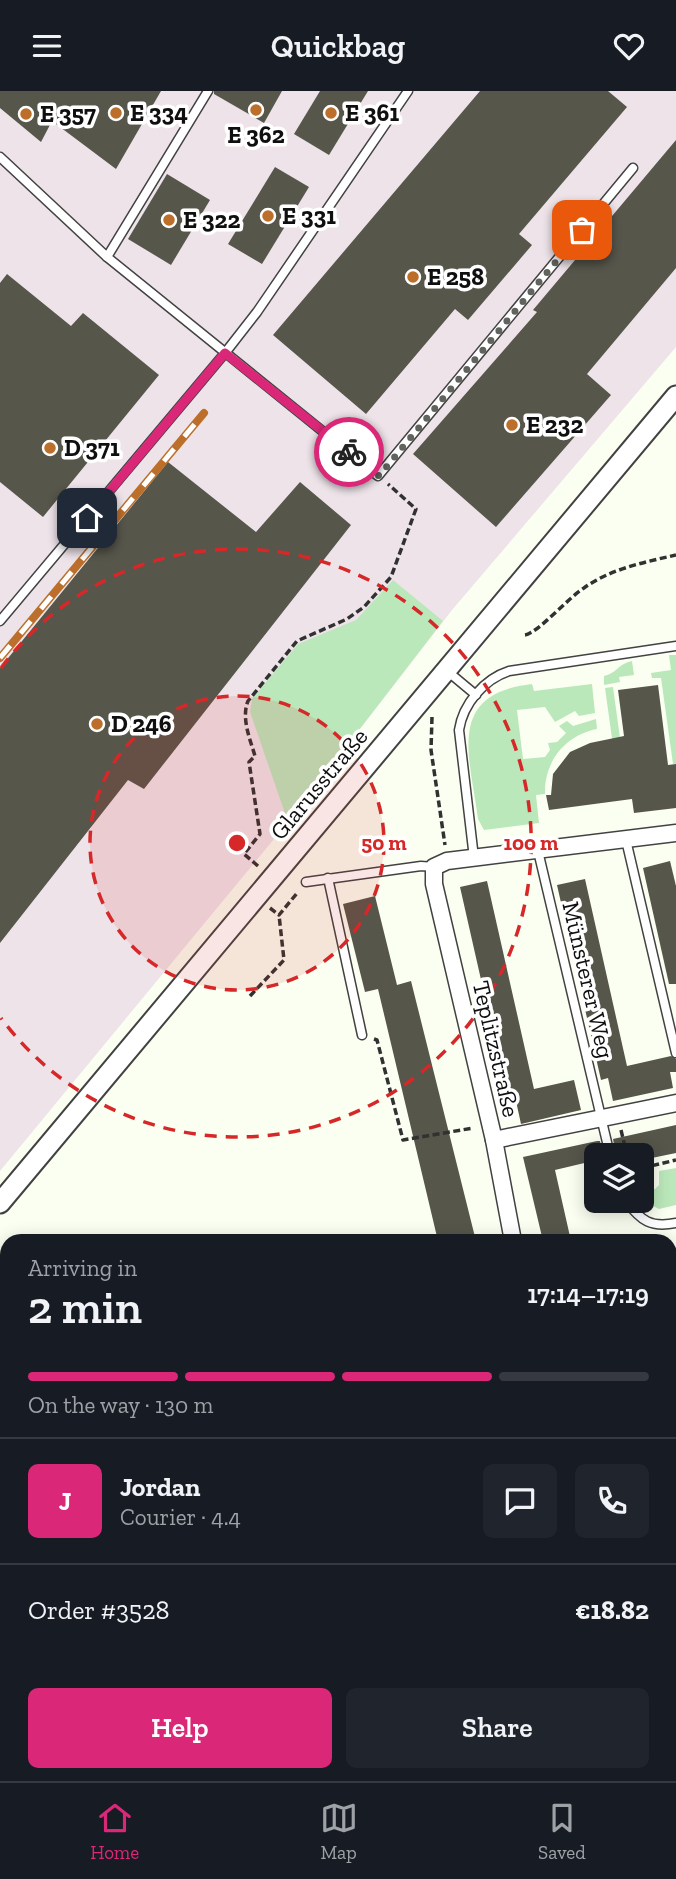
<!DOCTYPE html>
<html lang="en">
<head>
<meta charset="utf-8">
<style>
  :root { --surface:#171b24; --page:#20242c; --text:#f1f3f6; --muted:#9ea1a6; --line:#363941; --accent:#db2777 }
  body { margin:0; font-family:"Zilla Slab",serif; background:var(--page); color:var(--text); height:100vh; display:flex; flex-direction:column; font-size:26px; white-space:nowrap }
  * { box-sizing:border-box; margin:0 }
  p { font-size:23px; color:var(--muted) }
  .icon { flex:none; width:38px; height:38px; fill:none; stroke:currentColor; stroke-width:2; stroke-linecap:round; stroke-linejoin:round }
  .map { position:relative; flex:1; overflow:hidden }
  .panel { position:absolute; left:0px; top:1143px; width:677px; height:548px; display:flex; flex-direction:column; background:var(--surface); border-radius:21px 21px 0 0; box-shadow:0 4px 18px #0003 }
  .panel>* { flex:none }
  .tools { position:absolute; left:584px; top:1052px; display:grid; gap:14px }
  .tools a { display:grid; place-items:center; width:70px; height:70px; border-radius:10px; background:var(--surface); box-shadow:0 4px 18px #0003; font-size:35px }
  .pin { position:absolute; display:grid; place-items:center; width:60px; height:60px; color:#fff; margin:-30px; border-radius:14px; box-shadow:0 4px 10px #0006 }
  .courier { position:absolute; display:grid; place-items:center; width:70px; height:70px; margin:-35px; border:5px solid #db2777; border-radius:50%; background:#fff; color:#222; box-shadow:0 2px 9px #0007 }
  .headline em { font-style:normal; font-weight:600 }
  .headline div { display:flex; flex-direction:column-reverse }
  .headline { display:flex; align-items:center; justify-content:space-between; height:119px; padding:0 28px }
  h1 { font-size:46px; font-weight:600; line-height:52px }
  .bar { display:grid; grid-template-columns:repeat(4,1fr); gap:10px 7px; align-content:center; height:84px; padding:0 28px }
  .bar i { height:9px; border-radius:5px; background:var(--line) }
  .bar .active { background:var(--accent) }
  .bar p { grid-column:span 4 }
  .line { display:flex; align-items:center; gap:18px; padding:0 28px; border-top:2px solid var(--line) }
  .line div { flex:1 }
  .round { display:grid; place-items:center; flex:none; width:74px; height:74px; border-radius:10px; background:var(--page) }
  .primary-button { display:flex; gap:14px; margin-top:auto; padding:14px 28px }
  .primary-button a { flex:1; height:80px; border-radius:10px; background:var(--accent); color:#fff; font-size:28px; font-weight:600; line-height:80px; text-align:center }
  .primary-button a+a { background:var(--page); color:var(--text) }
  header { display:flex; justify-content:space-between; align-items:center; height:91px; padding:0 28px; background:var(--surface); font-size:32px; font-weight:600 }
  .tabs { display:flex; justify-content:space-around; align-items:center; height:98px; border-top:2px solid var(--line); background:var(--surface); font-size:19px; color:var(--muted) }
  .tabs a { display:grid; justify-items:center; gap:4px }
  .tabs .active { color:var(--accent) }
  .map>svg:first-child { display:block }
  .industrial { fill:#ede3e9 }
  .green { fill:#bbe8bb }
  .building { fill:#57564b }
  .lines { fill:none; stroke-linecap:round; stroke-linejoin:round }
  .service-casing { stroke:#424242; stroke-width:11 }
  .minor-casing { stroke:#424242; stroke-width:19 }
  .tertiary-casing { stroke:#424242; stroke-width:23 }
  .path { stroke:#313131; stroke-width:3.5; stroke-dasharray:7 3.5; stroke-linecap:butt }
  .service { stroke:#fff; stroke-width:8 }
  .minor { stroke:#fff; stroke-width:16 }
  .tertiary { stroke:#fff; stroke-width:19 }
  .rail-casing { stroke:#bb6f2a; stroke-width:8 }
  .rail { stroke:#fff; stroke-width:5; stroke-dasharray:16; stroke-linecap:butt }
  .done { stroke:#61635e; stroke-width:7; stroke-dasharray:0 12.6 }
  .route { stroke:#db2777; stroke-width:9 }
  .ring { fill:none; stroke:#d62828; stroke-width:3.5; stroke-dasharray:12 9 }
  .poi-dot { fill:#bb6f2a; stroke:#fff; stroke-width:2.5 }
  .labels { text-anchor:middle; stroke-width:7; stroke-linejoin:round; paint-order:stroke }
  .poi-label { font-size:24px; font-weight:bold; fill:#0f0f0f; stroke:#fff; text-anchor:start }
  .street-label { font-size:24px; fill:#0f0f0f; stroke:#fff }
  .centre { fill:#d62828; stroke:#fff; stroke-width:3.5 }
  .ring-label { font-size:21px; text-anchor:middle; font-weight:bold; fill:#d62828; stroke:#fff; stroke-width:7; stroke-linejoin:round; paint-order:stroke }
</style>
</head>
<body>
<header><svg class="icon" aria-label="menu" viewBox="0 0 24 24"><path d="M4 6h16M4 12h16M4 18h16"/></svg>Quickbag<svg class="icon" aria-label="heart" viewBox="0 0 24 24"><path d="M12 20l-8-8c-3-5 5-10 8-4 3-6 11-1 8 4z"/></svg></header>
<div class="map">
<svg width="676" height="1690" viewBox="0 0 676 1690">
  <rect width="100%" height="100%" fill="#fafff1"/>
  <path class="industrial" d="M0,0H676V256L452,519L288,731L0,1080Z"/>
  <g class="green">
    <path d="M393,489L443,530L288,731L250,621L252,608L298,553L356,529Z"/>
    <path d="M669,564H676V673H673L661,587H652L651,582L671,579Z"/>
    <path d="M632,570L634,584L619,586L620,591L604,594V585C616,583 619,572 632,570Z"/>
    <path d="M532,593L534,600L592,593L595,622L579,625L575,620L555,631L545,616L517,619L523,668L545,666L550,659L548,652L557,651L566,642L559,635L567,630L573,635L596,628L597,638C565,644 544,671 545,703L536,704L539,732L484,739L478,728C470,665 445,603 532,593Z"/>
    <path d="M613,596L623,669H615L605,597Z"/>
    <path d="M676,1077V1114L659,1118L642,1109V1101L655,1098L659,1094V1080Z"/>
  </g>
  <g class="building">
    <path d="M0,0H161L116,78L52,30L41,51L0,17Z"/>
    <path d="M214,0H282L264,32L214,3Z"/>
    <path d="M320,0H368L329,64L294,43Z"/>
    <path d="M480,0H608L627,16L519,143L532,154L468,229L455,218L366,323L273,244Z"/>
    <path d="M676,49V177L587,283L611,304L496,436L413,363L537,221L533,219Z"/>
    <path d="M275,76L309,96L262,173L228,153Z"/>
    <path d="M167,83L210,109L171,174L128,148Z"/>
    <path d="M7,183L71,235L83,222L159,284L43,426L0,391V192Z"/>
    <path d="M168,371L256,441L300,391L351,434L144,698L128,689L0,852V577Z"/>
    <path d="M658,594L668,674L676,673V717L634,722L632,708L549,719L546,704H551L553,683L570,661L590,652L624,645L618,599Z"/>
    <path d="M670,770L676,795V893H669L643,777Z"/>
    <path d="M585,788L627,975L671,965L676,968V981H670L673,997L613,1010L608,987L601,989L557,794Z"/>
    <path d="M487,790L534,998L574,989L581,1019L521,1033L516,1010L509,1012L460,796Z"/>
    <path d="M375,805L397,894L411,890L476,1150H438L378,898L365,901L343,813Z"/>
    <path d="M676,1034V1062L642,1069V1064H616L613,1048Z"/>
    <path d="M597,1050H600L603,1064H597V1069L555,1079L571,1150H543L523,1066Z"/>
  </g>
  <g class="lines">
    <g class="service-casing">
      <g id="service">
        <path d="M0,66L107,166L378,385L633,77"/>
        <path d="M107,166L208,0"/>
        <path d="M0,530L225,262L257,221L408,0"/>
        <path d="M446,579L476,604"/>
        <path d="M626,749L676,962"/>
        <path d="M538,760L610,1064"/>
        <path d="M474,767L459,639C463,613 484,588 509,580L676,555"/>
        <path d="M328,787L362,944"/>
        <path d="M306,791L421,775L434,776"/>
        <path d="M626,1110C641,1130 651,1137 676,1132"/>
      </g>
    </g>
    <g class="minor-casing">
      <g id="minor">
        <path d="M494,1049L676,1012"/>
        <path d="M513,1150L494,1049L434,793V776L447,770L676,742"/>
        <path d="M626,1684L628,1690"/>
        <path d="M400,1690L419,1684"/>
      </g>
    </g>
    <g class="tertiary-casing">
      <g id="tertiary">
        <path d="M0,1112L676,305"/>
        <path d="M670,1397L676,1395"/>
        <path d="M0,1546L7,1545"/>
      </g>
    </g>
    <g class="path">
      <path d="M525,544C538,542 569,506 584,497C610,478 645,471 676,464"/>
      <path d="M432,626L431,659L445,754"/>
      <path d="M258,775L244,763L260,743L249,671L255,665C250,648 241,627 248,610L297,550L347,528L364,516L391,486L416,418L388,393"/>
      <path d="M270,817L279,824L298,801"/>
      <path d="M250,905L284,869L279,824"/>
      <path d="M374,948L377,949L403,1049L473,1037"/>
      <path d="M621,1039L627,1064"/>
      <path d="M642,1077L676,1069"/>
      <path d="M0,1432H2"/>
      <path d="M670,1467L676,1466"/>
      <path d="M0,1492L7,1490"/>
      <path d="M670,1554L676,1553"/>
      <path d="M670,1571L676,1570"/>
      <path d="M160,1684L161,1690"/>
      <path d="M182,1690L211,1684"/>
    </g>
    <use href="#service" class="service"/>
    <use href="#minor" class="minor"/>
    <use href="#tertiary" class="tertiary"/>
    <g class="rail-casing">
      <path id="rail" d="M0,567L204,322"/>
    </g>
    <use href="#rail" class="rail"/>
  </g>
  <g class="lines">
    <path class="done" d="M349,361L379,385L582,139"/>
    <path class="route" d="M87,427L225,262L349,361"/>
  </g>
  <circle cx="237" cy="752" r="147" fill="#d62828" fill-opacity=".12"/>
  <g class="ring">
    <circle cx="237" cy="752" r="147"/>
    <path d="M1 577A294 294 0 1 1 1 927"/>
  </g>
  <g class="poi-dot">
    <circle cx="256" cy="19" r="7"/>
    <circle cx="116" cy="22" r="7"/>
    <circle cx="331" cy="22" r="7"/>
    <circle cx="26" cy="23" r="7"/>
    <circle cx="268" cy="125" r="7"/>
    <circle cx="169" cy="129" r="7"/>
    <circle cx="413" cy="186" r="7"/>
    <circle cx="512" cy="334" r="7"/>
    <circle cx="50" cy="357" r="7"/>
    <circle cx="97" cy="633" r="7"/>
  </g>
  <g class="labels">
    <g class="poi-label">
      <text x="130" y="30">E 334</text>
      <text x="345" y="30">E 361</text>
      <text x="40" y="31">E 357</text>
      <text x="256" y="52" text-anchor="middle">E 362</text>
      <text x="282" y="133">E 331</text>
      <text x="183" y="137">E 322</text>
      <text x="427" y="194">E 258</text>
      <text x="526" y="342">E 232</text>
      <text x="64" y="365">D 371</text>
      <text x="111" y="641">D 246</text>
    </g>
    <g class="street-label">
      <text transform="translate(319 693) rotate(-50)" y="8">Glarusstraße</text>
      <text transform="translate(588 889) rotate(77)" y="8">Münsterer Weg</text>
      <text transform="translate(496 958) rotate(77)" y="8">Teplitzstraße</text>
    </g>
  </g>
  <circle cx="237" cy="752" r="10" class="centre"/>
  <g class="ring-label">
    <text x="384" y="759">50 m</text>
    <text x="531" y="759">100 m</text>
  </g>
</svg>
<div class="tools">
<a><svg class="icon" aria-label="layers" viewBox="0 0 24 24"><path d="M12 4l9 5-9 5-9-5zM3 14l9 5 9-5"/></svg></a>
</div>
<div class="pin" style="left:582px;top:139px;background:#ea580c"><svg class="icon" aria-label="bag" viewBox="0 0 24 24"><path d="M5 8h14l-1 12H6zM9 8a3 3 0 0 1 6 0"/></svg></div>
<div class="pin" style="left:87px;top:427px;background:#1f2937"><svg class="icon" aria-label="home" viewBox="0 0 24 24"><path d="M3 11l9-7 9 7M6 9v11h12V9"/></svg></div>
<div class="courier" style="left:349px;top:361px"><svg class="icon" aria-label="bike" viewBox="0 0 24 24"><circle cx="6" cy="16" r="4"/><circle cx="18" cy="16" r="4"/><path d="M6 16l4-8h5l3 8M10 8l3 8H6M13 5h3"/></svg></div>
<section class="panel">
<div class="headline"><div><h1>2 min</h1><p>Arriving in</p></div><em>17:14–17:19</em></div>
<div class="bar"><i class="active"></i><i class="active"></i><i class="active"></i><i></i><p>On the way · 130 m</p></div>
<div class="line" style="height:126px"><b class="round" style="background:var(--accent);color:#fff">J</b><div><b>Jordan</b><p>Courier · 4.4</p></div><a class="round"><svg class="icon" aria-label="chat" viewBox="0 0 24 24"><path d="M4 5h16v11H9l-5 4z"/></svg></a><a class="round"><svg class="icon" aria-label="phone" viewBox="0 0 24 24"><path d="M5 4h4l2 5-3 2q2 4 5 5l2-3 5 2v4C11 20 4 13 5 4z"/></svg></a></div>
<div class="line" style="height:91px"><div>Order #3528</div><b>€18.82</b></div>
<div class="primary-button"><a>Help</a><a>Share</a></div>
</section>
</div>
<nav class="tabs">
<a class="active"><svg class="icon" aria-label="home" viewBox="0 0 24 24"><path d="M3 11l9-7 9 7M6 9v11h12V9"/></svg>Home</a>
<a><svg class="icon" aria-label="map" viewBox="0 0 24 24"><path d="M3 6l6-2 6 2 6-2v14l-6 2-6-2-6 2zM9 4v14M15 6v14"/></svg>Map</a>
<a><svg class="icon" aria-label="saved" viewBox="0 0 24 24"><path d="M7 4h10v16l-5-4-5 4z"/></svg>Saved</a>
</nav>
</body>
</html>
